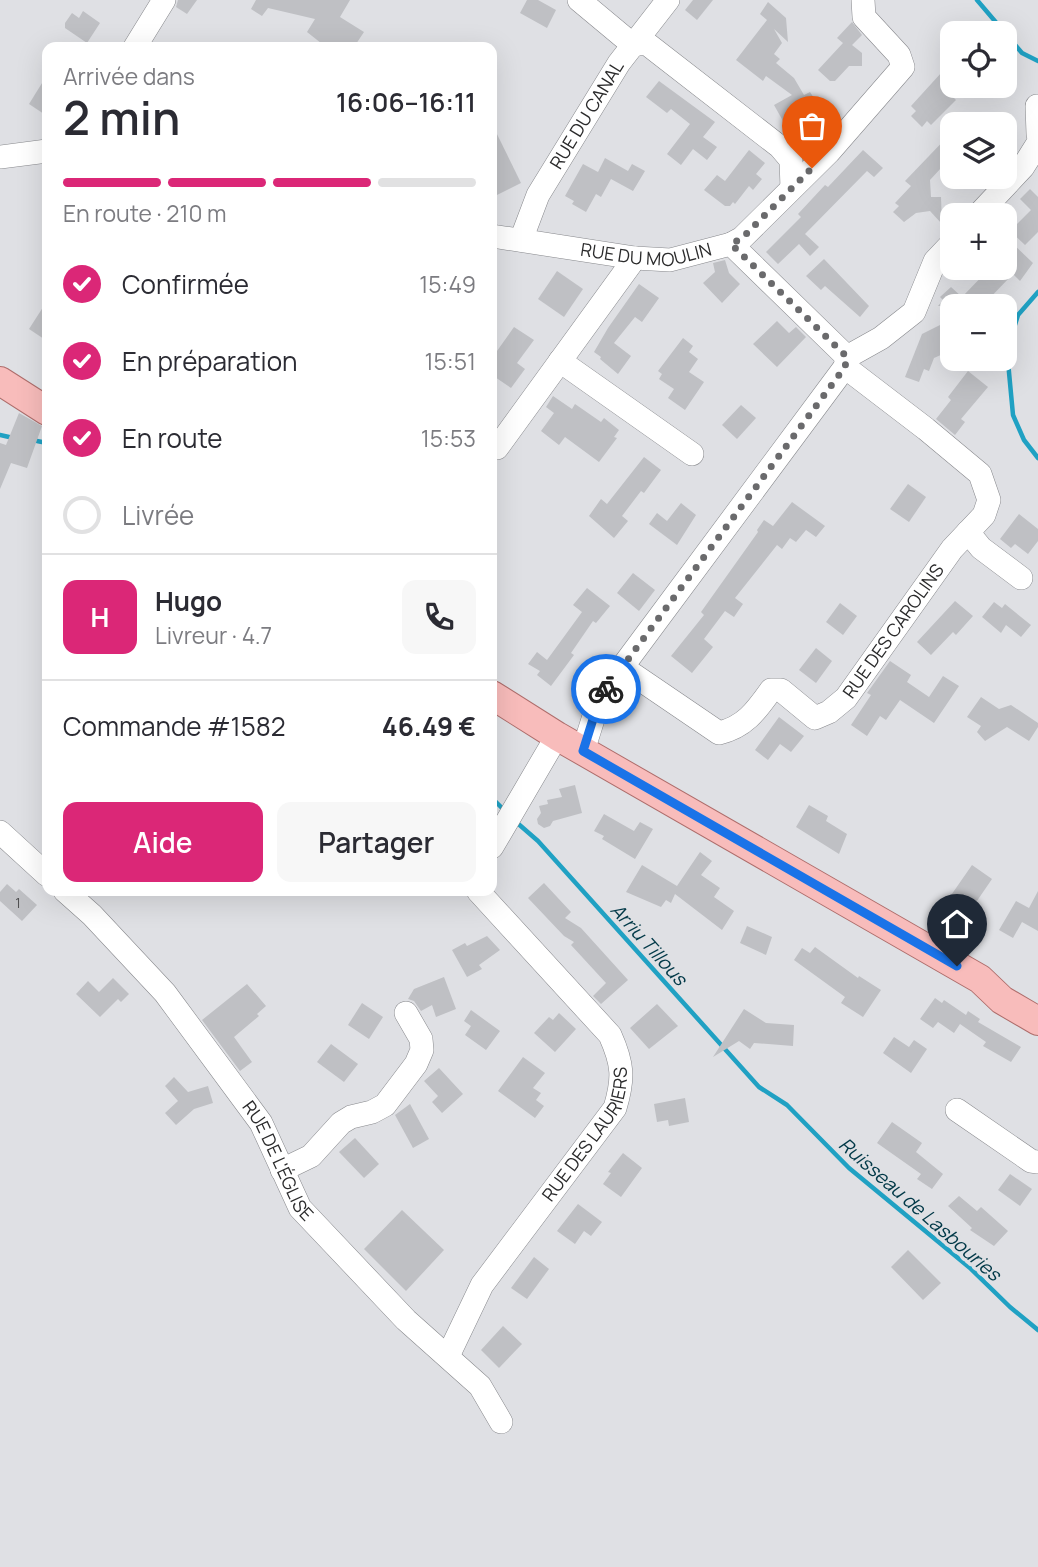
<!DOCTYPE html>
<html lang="fr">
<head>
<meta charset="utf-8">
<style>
  :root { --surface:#fff; --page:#f7f7f7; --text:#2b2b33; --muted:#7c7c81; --line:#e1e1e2; --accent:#db2777 }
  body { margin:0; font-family:Manrope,sans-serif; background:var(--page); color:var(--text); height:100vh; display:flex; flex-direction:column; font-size:26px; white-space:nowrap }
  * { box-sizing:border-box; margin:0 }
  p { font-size:23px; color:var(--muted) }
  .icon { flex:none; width:38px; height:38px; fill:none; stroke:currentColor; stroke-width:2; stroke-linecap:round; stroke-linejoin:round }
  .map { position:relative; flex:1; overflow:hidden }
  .details { position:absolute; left:42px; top:42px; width:455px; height:854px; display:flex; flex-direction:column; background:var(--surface); border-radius:14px; box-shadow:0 7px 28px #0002 }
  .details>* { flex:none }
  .fabs { position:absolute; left:940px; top:21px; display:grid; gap:14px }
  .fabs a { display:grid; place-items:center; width:77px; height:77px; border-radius:14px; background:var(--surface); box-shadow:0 7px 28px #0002; font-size:35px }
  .pin { position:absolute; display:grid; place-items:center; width:60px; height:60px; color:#fff; margin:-72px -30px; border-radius:50% 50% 50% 0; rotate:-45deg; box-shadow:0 0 7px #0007 }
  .pin .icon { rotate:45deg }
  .courier { position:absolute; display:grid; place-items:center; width:70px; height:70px; margin:-35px; border:5px solid #1a73e8; border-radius:50%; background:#fff; color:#222; box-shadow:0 2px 9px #0007 }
  .summary em { font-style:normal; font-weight:600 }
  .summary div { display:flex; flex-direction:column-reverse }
  .summary { display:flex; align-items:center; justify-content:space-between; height:119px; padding:0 21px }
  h1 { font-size:46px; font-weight:600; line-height:52px }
  .bar { display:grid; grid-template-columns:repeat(4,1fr); gap:10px 7px; align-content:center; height:84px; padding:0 21px }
  .bar i { height:9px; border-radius:5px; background:var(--line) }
  .bar .selected { background:var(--accent) }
  .bar p { grid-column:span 4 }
  .line { display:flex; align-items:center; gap:18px; padding:0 21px; border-top:2px solid var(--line) }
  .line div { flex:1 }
  .round { display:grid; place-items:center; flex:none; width:74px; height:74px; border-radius:14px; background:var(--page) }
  ol { padding:0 21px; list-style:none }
  li { display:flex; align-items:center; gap:21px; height:77px }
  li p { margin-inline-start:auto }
  li .icon { padding:7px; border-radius:50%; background:var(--accent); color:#fff; stroke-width:4 }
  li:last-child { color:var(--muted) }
  li i { width:38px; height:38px; border:4px solid var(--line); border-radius:50% }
  .primary-button { display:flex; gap:14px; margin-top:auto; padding:14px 21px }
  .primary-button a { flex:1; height:80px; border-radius:14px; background:var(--accent); color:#fff; font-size:28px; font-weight:600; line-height:80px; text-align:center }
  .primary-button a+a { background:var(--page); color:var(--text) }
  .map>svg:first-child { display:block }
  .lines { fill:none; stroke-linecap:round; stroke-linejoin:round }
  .stream { stroke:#20a1c3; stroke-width:4.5 }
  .building { fill:#bfc0c4 }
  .minor-casing { stroke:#87888c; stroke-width:24 }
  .major-casing { stroke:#ae6d6b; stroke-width:30 }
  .minor { stroke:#fff; stroke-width:23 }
  .major { stroke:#f8bcbb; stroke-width:28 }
  .done { stroke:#6a6a6c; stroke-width:7; stroke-dasharray:0 12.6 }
  .route { stroke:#1a73e8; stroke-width:9 }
  .labels { text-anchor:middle; stroke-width:7; stroke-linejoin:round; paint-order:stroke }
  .number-label { font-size:14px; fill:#505052 }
  .street-label { font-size:18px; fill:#2b2b2c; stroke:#dfe0e4 }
  .water-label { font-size:19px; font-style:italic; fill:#013847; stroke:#dfe0e4 }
</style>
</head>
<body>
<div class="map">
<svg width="1038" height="1567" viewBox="0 0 1038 1567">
  <rect width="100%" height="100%" fill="#dfe0e4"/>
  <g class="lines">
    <g class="stream">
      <path d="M977,0L1022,53L1038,61"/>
      <path d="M1038,292L1018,315L1007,351L1013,415L1024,440L1038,458"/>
      <path d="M0,435L9,437"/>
      <path d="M37,441L47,443"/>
      <path d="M492,798L504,810"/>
      <path d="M515,821L538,841L759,1087L787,1105L849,1168L970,1268L1010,1307L1038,1330"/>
    </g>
  </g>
  <g class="building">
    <path d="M178,0H197L187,14L176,7Z"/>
    <path d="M256,0H350L340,17L364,32L354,47H326L307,32L315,19L268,8L262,16L251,9Z"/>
    <path d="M527,0H538L556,10L547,28L520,13Z"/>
    <path d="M693,0H713L697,20L685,10Z"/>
    <path d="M768,2L786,18L788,42L774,29L782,43L774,54L780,59L776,63L794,78L804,95L810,92L819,106L788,123L786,119L783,121L774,105L792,95L766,76L763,81L736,60L767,20L760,14Z"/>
    <path d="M83,11L100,23L87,43L65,28V23L72,13L79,18Z"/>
    <path d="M852,22L862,35L852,45L862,53V66H849L835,81H830L818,70L843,43L837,38Z"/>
    <path d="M952,61V96L956,100L931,125L927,121L922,127L911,116L916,111L911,106Z"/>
    <path d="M47,75V116L29,104Z"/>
    <path d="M659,81L715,122L703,137L717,147L707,160L693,149L681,165L667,154L690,124L671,109L667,113L646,97Z"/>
    <path d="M492,124L521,183L495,196L492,189Z"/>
    <path d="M952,132V156L930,180L931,197H941L942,224L930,211L916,213L904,222L893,212L899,206L895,203L911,186L905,181Z"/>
    <path d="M749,150L765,163L756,174L762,179L753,190L749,186L735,204L733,202L730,206H725L704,190L717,175L725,181Z"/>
    <path d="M863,150L883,168L874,177L867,171L805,234L819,247L810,256L799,244L778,264L766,252L801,217L798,214L825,185L828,187Z"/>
    <path d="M605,158L628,171L632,164L645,171L633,191L611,179L601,197L596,194L586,212L572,204L574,201L565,196L583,164L598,172Z"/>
    <path d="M1030,189L1038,197V232L1025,245L1010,231L1031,210L1020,199Z"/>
    <path d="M1012,243L1033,263L1020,281L1013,274L982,306H938L943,300L940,297L951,287L962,297L990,268H1004V251Z"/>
    <path d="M824,259L869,306L860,317L825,286L821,290L806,276Z"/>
    <path d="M725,260L729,273L740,284L722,303L703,283L715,272L713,263Z"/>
    <path d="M557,271L583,289L564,317L538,299Z"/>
    <path d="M639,284L659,298L642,322L635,317L614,343L631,356L618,374L600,359L601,357L594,352L608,328Z"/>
    <path d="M47,301V341L29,329Z"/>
    <path d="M952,319V350L934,358L929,371L924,369L919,382L905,377L922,334Z"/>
    <path d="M777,321L789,333L796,327L806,337L777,367L753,344Z"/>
    <path d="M514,327L534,340L517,363L525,369L511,388L492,375V358Z"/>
    <path d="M683,338L693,346L689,352L698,359L689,372L704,382L685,410L668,398L674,389L659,379L662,374L658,371Z"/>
    <path d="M968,371L988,387L961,419L965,422L955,435L936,419L951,400L948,397Z"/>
    <path d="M553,396L572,409L575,404L601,422L604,418L619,430L614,437L617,438L599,462L565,437L559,445L541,431L554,413L546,407Z"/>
    <path d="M741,405L756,418L737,439L722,425Z"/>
    <path d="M19,413L42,426L27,468L11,463L0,489V443L6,445Z"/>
    <path d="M644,457L661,470L644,493L641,491L622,516L628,521L614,538L589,516L601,499L607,504Z"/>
    <path d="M908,484L926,497L909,522L890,509Z"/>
    <path d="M792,502L825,526L816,537L806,530L796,542L790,538L782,549L777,545L735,598L743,604L734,617L725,611L704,639L713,647L692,673L671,656L704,615L701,612L758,532L757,530L764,520L773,526Z"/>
    <path d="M681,503L696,515L677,545L649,524L657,513L667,521Z"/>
    <path d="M1019,514L1038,529V541L1028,554L1015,544L1011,548L1000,539Z"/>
    <path d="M633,573L655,590L639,611L617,593Z"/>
    <path d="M587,588L610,606L596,623L593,621L571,653L574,655L551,686L537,675L540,671L528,664L537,652L547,660L582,612L573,605Z"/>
    <path d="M955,601L973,616L956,635L953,632L931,655L917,642Z"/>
    <path d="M994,602L1002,608L1005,604L1031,625L1021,637L1006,625L1001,633L982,617Z"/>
    <path d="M840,603L857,616L843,635L826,622Z"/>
    <path d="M816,648L832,661L816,683L799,670Z"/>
    <path d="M890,661L911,675L907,682L929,697L943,676L959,686L934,723L900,700L886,720L880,716L867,736L851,725L871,695L867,693Z"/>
    <path d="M981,697L999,709L1011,705L1038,723V727L1029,741L1007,727L985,741L977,732L981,726L967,717Z"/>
    <path d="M779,717L804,736L791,752L780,744L768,760L755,750Z"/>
    <path d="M575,785L582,813L553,821L550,826L544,828L538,824L537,819L541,813L539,806L548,804L547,800L562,797L559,789Z"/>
    <path d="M809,805L828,816L826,821L847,834L839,854L796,827Z"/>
    <path d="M604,814L634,831L640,822L653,829L635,859L602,839L604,836L594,831Z"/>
    <path d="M700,852L712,861L701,875L720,888L714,897L734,911L722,930L675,894L671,903L666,900L661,907L626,892L642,865L677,886Z"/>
    <path d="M972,865L992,879L968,914L960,908L951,922L938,914Z"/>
    <path d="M544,883L571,912L565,918L581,928L628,980L601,1004L593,996L606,983L571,945L574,942L564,936L528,898Z"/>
    <path d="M7,884L16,892L19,889L37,905L22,921L0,901V892Z"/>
    <path d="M1038,891V931L1022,922L1013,938L999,930L1016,901L1029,908Z"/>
    <path d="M747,926L772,937L766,955L740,943Z"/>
    <path d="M487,936L500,950L479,965L482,969L467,977L452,950L465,943L467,946Z"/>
    <path d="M815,947L858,978L859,976L881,990L863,1017L841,1003L845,997L794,960L802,948L810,953Z"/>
    <path d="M444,977L456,1009L436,1017L432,1005L421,1011L414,1001L408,999L414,989Z"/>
    <path d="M113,978L129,994L121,1002L118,999L100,1017L76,994L88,981L99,992Z"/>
    <path d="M247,984L266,1006L257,1014L259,1016L234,1037L252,1062L240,1071L202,1020Z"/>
    <path d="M935,998L942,1003L944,1000L966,1015L968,1011L980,1019L978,1022L1021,1047L1011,1062L983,1046L986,1042L960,1024L954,1033L938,1022L933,1028L920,1019Z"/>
    <path d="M362,1003L383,1017L369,1039L348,1025Z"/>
    <path d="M657,1004L678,1026L649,1049L630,1028Z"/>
    <path d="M744,1009L766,1023L794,1025L793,1046L754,1043L750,1049L739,1041L713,1057Z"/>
    <path d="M471,1010L500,1031L486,1050L465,1035L471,1026L464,1021Z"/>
    <path d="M559,1013L576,1029L555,1052L534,1033L549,1017L553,1020Z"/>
    <path d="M894,1037L909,1047L914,1040L927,1049L911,1073L883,1053Z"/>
    <path d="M331,1044L358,1064L344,1082L317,1062Z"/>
    <path d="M523,1057L545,1073L533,1088L541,1093L536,1100L544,1106L535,1118L498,1091Z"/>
    <path d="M439,1068L463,1094L442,1113L432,1102L438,1096L424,1081Z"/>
    <path d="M174,1077L188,1092L208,1086L213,1103L194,1109L176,1125L165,1113L178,1101L165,1086Z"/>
    <path d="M685,1098L689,1122L669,1126L668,1120L657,1122L654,1104Z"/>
    <path d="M410,1104L429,1139L413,1148L395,1115Z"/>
    <path d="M892,1122L922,1143L916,1152L943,1174L932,1189L917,1179L921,1174L877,1143Z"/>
    <path d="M355,1138L379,1164L364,1178L339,1152Z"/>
    <path d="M623,1153L642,1168L621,1197L603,1184L611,1173L608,1172Z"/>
    <path d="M1010,1174L1032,1189L1020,1206L998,1190Z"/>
    <path d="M959,1196L977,1211L981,1207L1008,1231L994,1246L970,1230L972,1228L948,1206Z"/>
    <path d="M578,1204L602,1222L591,1236L584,1231L575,1244L557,1231Z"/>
    <path d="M402,1210L444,1250L406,1291L364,1249Z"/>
    <path d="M908,1250L941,1283L923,1300L891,1267Z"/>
    <path d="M534,1257L549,1269L527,1299L511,1288Z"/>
    <path d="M503,1326L522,1344L499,1368L481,1350Z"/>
  </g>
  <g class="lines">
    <g class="minor-casing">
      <g id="minor">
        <path d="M579,0L633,45L646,43L780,147L791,160L792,188"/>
        <path d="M135,47L164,0"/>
        <path d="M1037,106L1038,134"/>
        <path d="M0,157L47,151"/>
        <path d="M978,215L1023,167L1038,143"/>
        <path id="s1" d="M492,236L635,258L670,260L731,244L847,357L881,338L914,312L935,261L952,243"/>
        <path id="s2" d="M521,240L538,195L619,63L668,0"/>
        <path d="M731,244L742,238L829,152L903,67L899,55L864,17L863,0"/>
        <path d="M560,361L692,454"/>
        <path d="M497,448L635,258"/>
        <path d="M968,532L981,548L1021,578"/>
        <path id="s3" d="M622,667L719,733C745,727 756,711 771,690H781L815,718L829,712L846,698L952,549L984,515L989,500L980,474L926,429L845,367"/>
        <path d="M583,751L600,697L845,367L847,357"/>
        <path d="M0,832L47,875"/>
        <path d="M492,847L557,736"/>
        <path id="s4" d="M65,891L92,915L165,993L261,1123L300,1208L406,1320L480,1386L501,1422"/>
        <path d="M957,1110L1031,1161L1038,1162"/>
        <path d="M282,1170L311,1156L341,1123L351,1117L372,1112L385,1105L416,1064L422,1050L421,1039L406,1013"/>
        <path id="s5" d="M448,1356L482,1285L615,1108C624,1078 623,1064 610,1035L478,891"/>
      </g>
    </g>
    <g class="major-casing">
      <g id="major">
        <path d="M0,381L47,411"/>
        <path d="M492,695L557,736L980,979L1002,1000L1038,1021"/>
      </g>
    </g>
    <use href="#minor" class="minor"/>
    <use href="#major" class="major"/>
  </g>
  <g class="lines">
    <path class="done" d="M606,689L845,367L847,357L731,244L742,238L812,168"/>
    <path class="route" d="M606,689L600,697L583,751L957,966"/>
  </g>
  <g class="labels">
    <g class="number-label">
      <text x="18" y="908">1</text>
    </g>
    <g class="street-label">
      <text dy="6" stroke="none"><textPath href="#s2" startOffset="142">RUE DU CANAL</textPath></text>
      <text dy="6" stroke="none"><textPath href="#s1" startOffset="156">RUE DU MOULIN</textPath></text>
      <text dy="6" stroke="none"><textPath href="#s3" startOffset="360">RUE DES CAROLINS</textPath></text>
      <text dy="6" stroke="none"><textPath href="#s5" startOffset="264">RUE DES LAURIERS</textPath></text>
      <text dy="6" stroke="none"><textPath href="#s4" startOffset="346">RUE DE L'ÉGLISE</textPath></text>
    </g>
    <g class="water-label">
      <text transform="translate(649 944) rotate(48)" y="7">Arriu Tillous</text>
      <text transform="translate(920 1209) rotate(41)" y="7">Ruisseau de Lasbouries</text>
    </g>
  </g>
</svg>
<div class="fabs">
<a><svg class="icon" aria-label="locate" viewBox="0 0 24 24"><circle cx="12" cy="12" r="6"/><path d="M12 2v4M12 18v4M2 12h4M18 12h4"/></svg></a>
<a><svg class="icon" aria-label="layers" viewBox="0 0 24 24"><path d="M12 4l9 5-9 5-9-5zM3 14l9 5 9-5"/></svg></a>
<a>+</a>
<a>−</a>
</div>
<div class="pin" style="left:812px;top:168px;background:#ea580c"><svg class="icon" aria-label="bag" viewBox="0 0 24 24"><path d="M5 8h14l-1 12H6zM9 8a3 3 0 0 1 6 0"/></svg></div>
<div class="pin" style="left:957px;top:966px;background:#1f2937"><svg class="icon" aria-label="home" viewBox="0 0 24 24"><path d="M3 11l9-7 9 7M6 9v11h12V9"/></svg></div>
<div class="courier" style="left:606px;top:689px"><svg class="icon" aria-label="bike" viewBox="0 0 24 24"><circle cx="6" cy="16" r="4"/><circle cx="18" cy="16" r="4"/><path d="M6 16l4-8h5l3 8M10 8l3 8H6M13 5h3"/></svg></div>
<section class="details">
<div class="summary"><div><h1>2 min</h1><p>Arrivée dans</p></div><em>16:06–16:11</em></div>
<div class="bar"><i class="selected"></i><i class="selected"></i><i class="selected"></i><i></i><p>En route · 210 m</p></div>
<ol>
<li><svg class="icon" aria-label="check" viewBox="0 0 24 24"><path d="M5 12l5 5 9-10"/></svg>Confirmée<p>15:49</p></li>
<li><svg class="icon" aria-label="check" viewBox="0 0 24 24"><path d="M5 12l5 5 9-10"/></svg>En préparation<p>15:51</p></li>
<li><svg class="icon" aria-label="check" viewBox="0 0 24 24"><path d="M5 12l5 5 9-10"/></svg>En route<p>15:53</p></li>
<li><i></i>Livrée</li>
</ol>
<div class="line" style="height:126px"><b class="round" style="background:var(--accent);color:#fff">H</b><div><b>Hugo</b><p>Livreur · 4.7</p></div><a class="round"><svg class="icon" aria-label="phone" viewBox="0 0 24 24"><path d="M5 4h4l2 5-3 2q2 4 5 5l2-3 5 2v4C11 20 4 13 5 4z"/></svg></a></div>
<div class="line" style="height:91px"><div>Commande #1582</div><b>46.49 €</b></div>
<div class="primary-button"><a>Aide</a><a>Partager</a></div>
</section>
</div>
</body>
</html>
